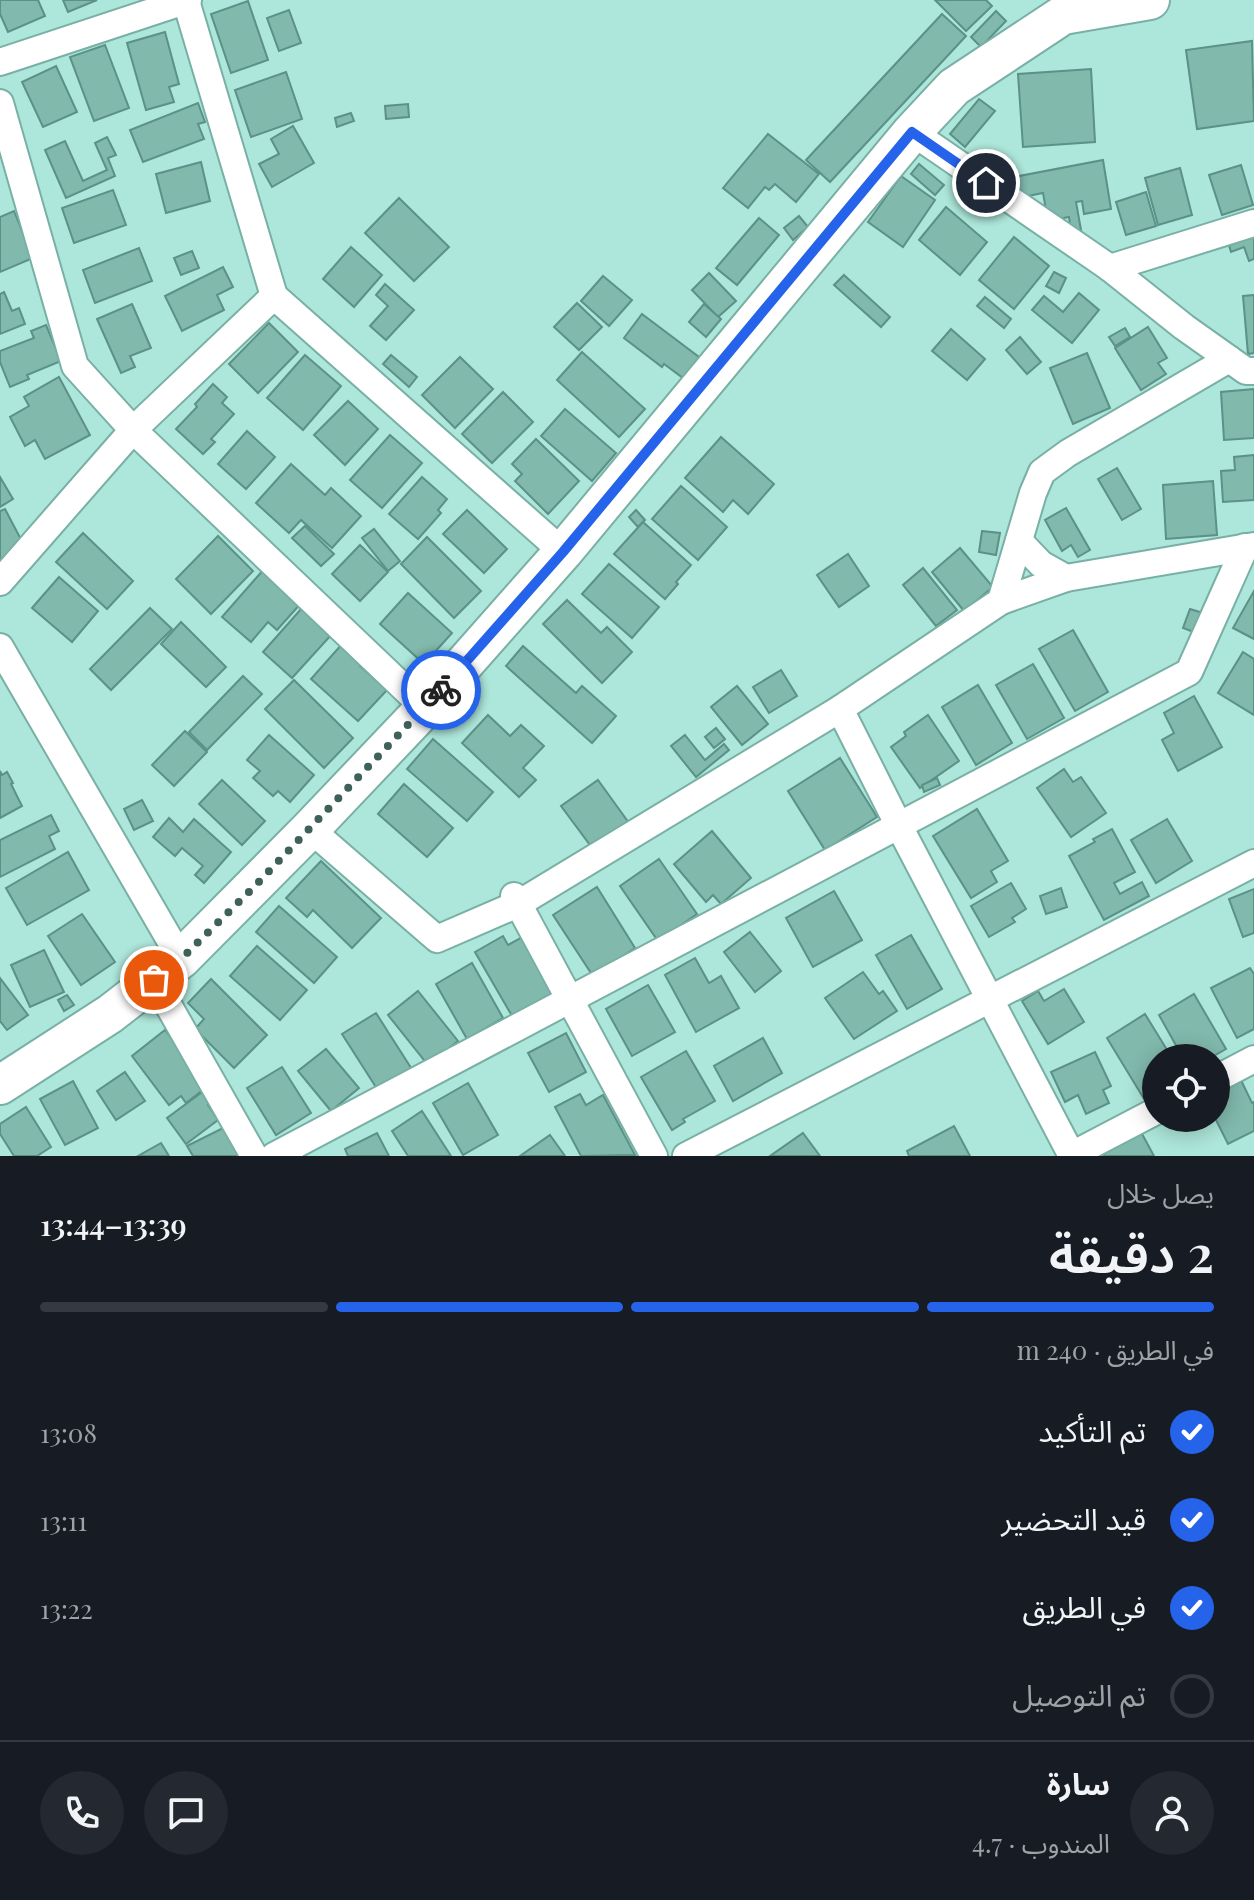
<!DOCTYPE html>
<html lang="ar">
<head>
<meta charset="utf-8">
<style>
  :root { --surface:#171b24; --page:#242831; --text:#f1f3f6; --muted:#9ea1a6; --line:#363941; --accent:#2563eb }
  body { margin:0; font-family:"Playfair Display","Noto Sans Arabic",serif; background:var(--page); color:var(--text); direction:rtl; height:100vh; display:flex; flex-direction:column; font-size:30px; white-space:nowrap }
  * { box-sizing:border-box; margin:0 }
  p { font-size:26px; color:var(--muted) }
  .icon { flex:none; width:44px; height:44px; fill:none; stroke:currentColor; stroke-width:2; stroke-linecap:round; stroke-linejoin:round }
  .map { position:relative; height:1156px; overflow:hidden; direction:ltr }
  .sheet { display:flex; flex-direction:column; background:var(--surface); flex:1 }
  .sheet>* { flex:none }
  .controls { position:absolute; left:1142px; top:1044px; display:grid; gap:16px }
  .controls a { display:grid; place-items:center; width:88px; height:88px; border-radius:50%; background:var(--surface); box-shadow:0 4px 20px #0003; font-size:40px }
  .pin { position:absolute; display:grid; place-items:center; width:68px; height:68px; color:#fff; margin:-34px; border:4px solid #fff; border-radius:50%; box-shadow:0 2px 8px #0007 }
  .courier { position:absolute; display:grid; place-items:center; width:80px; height:80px; margin:-40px; border:6px solid #2563eb; border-radius:50%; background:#fff; color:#222; box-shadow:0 2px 10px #0007 }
  .summary em { font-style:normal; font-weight:600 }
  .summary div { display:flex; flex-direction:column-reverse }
  .summary { display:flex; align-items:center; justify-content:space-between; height:136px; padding:0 40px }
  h1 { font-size:52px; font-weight:600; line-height:60px }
  .bar { display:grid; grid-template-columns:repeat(4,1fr); gap:12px 8px; align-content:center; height:96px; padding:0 40px }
  .bar i { height:10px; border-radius:6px; background:var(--line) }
  .bar .current { background:var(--accent) }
  .bar p { grid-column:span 4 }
  .line { display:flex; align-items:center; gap:20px; padding:0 40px; border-top:2px solid var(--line) }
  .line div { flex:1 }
  .round { display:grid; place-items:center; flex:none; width:84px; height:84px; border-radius:42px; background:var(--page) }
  ol { padding:0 40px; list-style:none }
  li { display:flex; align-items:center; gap:24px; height:88px }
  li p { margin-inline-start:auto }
  li .icon { padding:8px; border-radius:50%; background:var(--accent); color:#fff; stroke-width:4 }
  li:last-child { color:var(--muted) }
  li i { width:44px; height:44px; border:4px solid var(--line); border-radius:50% }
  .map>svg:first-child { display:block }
  .building { fill:#81b9ad; stroke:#5b9187; stroke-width:2 }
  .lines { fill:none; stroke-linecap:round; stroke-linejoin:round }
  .street-casing { stroke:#79b0a5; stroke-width:30 }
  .secondary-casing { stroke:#79b0a5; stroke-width:42 }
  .street { stroke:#fff; stroke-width:26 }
  .secondary { stroke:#fff; stroke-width:38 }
  .done { stroke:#3e615a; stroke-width:8; stroke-dasharray:0 14.4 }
  .route { stroke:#2563eb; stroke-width:10 }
</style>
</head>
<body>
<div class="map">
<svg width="1254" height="1156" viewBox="0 0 1254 1156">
  <rect width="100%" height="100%" fill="#ade6da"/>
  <g class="building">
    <path d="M0,0H38L45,16L8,32L0,14Z"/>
    <path d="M63,0H97L68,12Z"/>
    <path d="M935,0H986L992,6L966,31Z"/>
    <path d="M248,1L268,60L231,73L211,14Z"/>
    <path d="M289,10L301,43L279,51L267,18Z"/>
    <path d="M996,11L1006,21L981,47L971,37Z"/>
    <path d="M942,14L966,36L830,182L806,160Z"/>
    <path d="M165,32L179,84L169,87L174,102L146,110L127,43Z"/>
    <path d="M1252,41L1254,121L1197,129L1186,50Z"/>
    <path d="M105,45L129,108L94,121L70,57Z"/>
    <path d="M56,66L77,112L43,127L22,82Z"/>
    <path d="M1091,69L1095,142L1023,147L1018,74Z"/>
    <path d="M286,72L302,119L251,137L235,90Z"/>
    <path d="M979,99L995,111L965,147L950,134Z"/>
    <path d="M198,103L205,122L198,124L204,139L143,162L130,130Z"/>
    <path d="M408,104L409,117L386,119L385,106Z"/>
    <path d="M351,113L354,121L337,127L335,118Z"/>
    <path d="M293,126L314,163L272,187L259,164L279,154L271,139Z"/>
    <path d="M768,134L819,174L796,202L775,184L769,190L765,187L748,208L723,188Z"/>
    <path d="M107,137L116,155L108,158L115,176L66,198L45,150L65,141L83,181L107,170L95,143Z"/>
    <path d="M1103,160L1111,209L1084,214L1082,201L1076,202L1081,230L1071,232L1069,217L1048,221L1043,193L1018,198L1014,177Z"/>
    <path d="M201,162L210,201L166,213L156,174Z"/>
    <path d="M919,164L944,185L935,195L911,174Z"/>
    <path d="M1241,165L1253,205L1222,215L1209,175Z"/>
    <path d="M1180,168L1192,215L1158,225L1145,178Z"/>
    <path d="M901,176L935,200L903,247L868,222Z"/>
    <path d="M113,190L126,225L74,243L62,208Z"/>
    <path d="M1146,192L1156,226L1126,235L1116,202Z"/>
    <path d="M399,198L449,247L414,281L365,233Z"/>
    <path d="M946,207L987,242L960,275L919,240Z"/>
    <path d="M14,211L33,258L0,272V217Z"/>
    <path d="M799,216L808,227L793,240L784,228Z"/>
    <path d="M759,218L779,235L737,285L716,268Z"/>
    <path d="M1254,222V259L1249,261L1244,247L1231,252L1225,232Z"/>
    <path d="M1014,237L1049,266L1014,309L979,280Z"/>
    <path d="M351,247L382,275L354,307L323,279Z"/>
    <path d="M139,248L152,281L95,303L83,270Z"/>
    <path d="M192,251L199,268L181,275L174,258Z"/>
    <path d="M223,267L233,287L217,295L224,310L182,331L165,296Z"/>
    <path d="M1054,272L1066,278L1059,293L1046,286Z"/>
    <path d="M709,273L736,301L718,317L692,290Z"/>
    <path d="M844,275L890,317L881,327L834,285Z"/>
    <path d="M603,276L632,300L609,326L581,301Z"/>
    <path d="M385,284L414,310L386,340L370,326L388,306L376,295Z"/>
    <path d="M4,292L12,311L19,308L25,324L0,334V294Z"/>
    <path d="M1079,293L1099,310L1072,343L1032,310L1044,296L1063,312Z"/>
    <path d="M1254,295V353L1248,354L1243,296Z"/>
    <path d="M985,297L1011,319L1004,328L977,306Z"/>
    <path d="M577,303L602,327L579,350L554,327Z"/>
    <path d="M132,304L151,348L130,356L135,367L121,373L97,319Z"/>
    <path d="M704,304L721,319L706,337L689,322Z"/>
    <path d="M642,314L699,357L683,378L664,364L662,367L624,338Z"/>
    <path d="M269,323L298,352L258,393L229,364Z"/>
    <path d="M46,325L61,361L27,375L29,379L10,387L0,362V351L34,338L31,331Z"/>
    <path d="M1148,327L1167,358L1158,363L1166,374L1141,390L1115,348Z"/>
    <path d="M1125,328L1130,337L1115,346L1109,337Z"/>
    <path d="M951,329L985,359L967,380L932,351Z"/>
    <path d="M1020,337L1041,362L1027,374L1006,350Z"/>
    <path d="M582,352L645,409L619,437L557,380Z"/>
    <path d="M1087,353L1110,408L1073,424L1050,368Z"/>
    <path d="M305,355L341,386L303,430L267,398Z"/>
    <path d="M391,355L417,377L409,387L383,364Z"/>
    <path d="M460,357L493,389L455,428L422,395Z"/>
    <path d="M59,377L90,435L45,459L35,440L25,446L10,417L29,406L24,397Z"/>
    <path d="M213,384L227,397L222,403L234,414L211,439L215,442L203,454L176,429L197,407L195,404Z"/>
    <path d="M1254,389V438L1224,440L1221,392Z"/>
    <path d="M503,392L533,422L492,463L462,434Z"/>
    <path d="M348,401L378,429L345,465L314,435Z"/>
    <path d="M565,409L616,453L592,481L541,436Z"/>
    <path d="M247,431L275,457L246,489L218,464Z"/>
    <path d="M390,435L422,463L382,508L350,480Z"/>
    <path d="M721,437L774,484L748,514L733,500L723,512L685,478Z"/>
    <path d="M536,439L579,481L548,514L515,481L522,474L512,464Z"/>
    <path d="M1254,455V500L1223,502L1221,471L1235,470L1234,457Z"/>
    <path d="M291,464L325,495L331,488L361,516L332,548L301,520L289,533L256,503Z"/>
    <path d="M1117,468L1141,509L1122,520L1098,479Z"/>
    <path d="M0,477L13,499L0,507Z"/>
    <path d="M422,477L447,499L438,510L441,513L418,539L389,514Z"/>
    <path d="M1213,481L1217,535L1166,539L1163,485Z"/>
    <path d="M681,486L727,527L698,560L652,519Z"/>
    <path d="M1066,508L1090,550L1078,557L1071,545L1062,551L1045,520Z"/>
    <path d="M5,509L26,549L0,563V511Z"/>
    <path d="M467,510L507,549L484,573L443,534Z"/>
    <path d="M636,510L645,520L638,527L629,517Z"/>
    <path d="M643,522L691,565L676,582L678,584L665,599L614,554Z"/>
    <path d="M305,526L334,554L321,566L292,538Z"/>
    <path d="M374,529L400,561L388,571L362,538Z"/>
    <path d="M982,531L1000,533L996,555L979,552Z"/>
    <path d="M83,533L133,581L107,609L56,562Z"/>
    <path d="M218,536L253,571L211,614L176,579Z"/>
    <path d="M427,537L481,591L454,618L401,564Z"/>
    <path d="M360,545L388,572L360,601L332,574Z"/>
    <path d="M960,548L993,587L964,611L932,572Z"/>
    <path d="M848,554L869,586L839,607L817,575Z"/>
    <path d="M609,564L659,607L632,638L582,594Z"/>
    <path d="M923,568L957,610L936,626L903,585Z"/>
    <path d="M264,569L302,602L277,630L268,622L251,642L222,617Z"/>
    <path d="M59,577L98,611L72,642L32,608Z"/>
    <path d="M1254,591V639L1233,628Z"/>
    <path d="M408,593L452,633L424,664L380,624Z"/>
    <path d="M567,600L601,633L607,627L632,652L602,683L543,624Z"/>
    <path d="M150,608L172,629L111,690L90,669Z"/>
    <path d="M302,608L332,634L292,678L263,652Z"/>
    <path d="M1190,609L1203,613L1196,633L1183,628Z"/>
    <path d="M181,622L226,667L206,687L161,644Z"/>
    <path d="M1073,630L1108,692L1075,711L1039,649Z"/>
    <path d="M343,643L364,662L360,666L387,690L358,721L311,679Z"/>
    <path d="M523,646L576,693L582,686L616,716L592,743L506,666Z"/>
    <path d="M1243,652L1254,659V715L1218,693Z"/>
    <path d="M1033,664L1064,718L1027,739L996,685Z"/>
    <path d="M781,670L797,696L769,713L753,687Z"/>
    <path d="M243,676L262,694L207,750L189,732Z"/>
    <path d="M294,680L353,738L324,768L265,709Z"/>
    <path d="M978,685L1012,743L976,765L942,707Z"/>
    <path d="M737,686L768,724L742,745L711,707Z"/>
    <path d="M1194,696L1222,747L1178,771L1162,740L1174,733L1164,713Z"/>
    <path d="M488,715L510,736L521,725L544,746L523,768L536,780L519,797L462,743Z"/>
    <path d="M928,715L959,761L920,788L891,747L906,736L904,732Z"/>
    <path d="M716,728L725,739L714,748L705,737Z"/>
    <path d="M185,731L207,752L174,786L152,765Z"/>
    <path d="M269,735L314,775L290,802L278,791L273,796L253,778L260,771L247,760Z"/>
    <path d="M685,735L705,760L724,744L729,750L696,777L671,746Z"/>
    <path d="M433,739L493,792L467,821L407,769Z"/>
    <path d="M840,758L877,817L825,850L788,791Z"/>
    <path d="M1064,769L1073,782L1081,777L1106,813L1071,837L1037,788Z"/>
    <path d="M0,771L2,775L7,772L13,783L11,784L22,806L0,818Z"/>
    <path d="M937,778L940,785L924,792L922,785Z"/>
    <path d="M222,780L265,821L242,845L199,804Z"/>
    <path d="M598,780L629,823L593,849L561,806Z"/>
    <path d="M404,784L453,828L427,857L378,814Z"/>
    <path d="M142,800L153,821L134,830L124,809Z"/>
    <path d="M977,809L1008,861L991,871L997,882L971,898L933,836Z"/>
    <path d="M51,815L59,831L49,836L55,849L0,877V840Z"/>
    <path d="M169,818L183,832L194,819L231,852L204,883L195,875L203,866L182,848L175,856L153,837Z"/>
    <path d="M1167,819L1192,861L1156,883L1131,840Z"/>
    <path d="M1112,829L1135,872L1114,883L1120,894L1142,882L1149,896L1104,920L1069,856L1095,842L1093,839Z"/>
    <path d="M712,831L751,878L721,904L713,895L706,902L674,864Z"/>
    <path d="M68,852L89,890L27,925L6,888Z"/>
    <path d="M659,859L697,914L658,941L620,886Z"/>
    <path d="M321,861L381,918L352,948L313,910L307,917L286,898Z"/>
    <path d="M1011,883L1026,909L1012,918L1015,922L989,937L971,906Z"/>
    <path d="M597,887L635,948L593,976L553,915Z"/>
    <path d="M1061,888L1067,907L1046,914L1040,896Z"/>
    <path d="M1254,889V933L1243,937L1229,899Z"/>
    <path d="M834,891L862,940L813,967L786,918Z"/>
    <path d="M279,906L337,957L314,983L256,932Z"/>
    <path d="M82,914L115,962L81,985L48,936Z"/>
    <path d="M750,932L781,971L755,992L724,952Z"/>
    <path d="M526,935L558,990L512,1016L475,952L503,936L508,945Z"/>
    <path d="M911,935L942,989L907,1009L876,955Z"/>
    <path d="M257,946L307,990L280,1020L230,976Z"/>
    <path d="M44,950L64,992L30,1007L11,965Z"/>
    <path d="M695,958L709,983L721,976L739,1008L696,1032L665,975Z"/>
    <path d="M472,963L503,1018L467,1039L436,984Z"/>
    <path d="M1250,968L1254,974V1029L1237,1038L1211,988Z"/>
    <path d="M863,972L879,994L883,991L897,1011L854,1039L825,998Z"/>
    <path d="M0,978L28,1015L7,1030L0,1021Z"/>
    <path d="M211,979L267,1035L234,1068L195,1029L204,1019L188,1003Z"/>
    <path d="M648,985L675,1032L632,1056L606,1009Z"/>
    <path d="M1064,989L1084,1022L1048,1044L1022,1001L1038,991L1044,1001Z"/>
    <path d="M418,991L458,1041L428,1065L388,1015Z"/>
    <path d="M1194,994L1226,1049L1210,1058H1183L1159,1015Z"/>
    <path d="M67,995L74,1005L64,1011L58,1000Z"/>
    <path d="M376,1013L413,1071L379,1092L342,1034Z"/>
    <path d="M1145,1014L1172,1058H1156V1092L1144,1099L1107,1038Z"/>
    <path d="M165,1030L208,1086L186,1103L181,1096L169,1105L132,1056Z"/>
    <path d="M566,1033L586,1072L549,1092L528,1053Z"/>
    <path d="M763,1038L782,1073L733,1101L714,1066Z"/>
    <path d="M326,1049L359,1088L331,1111L298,1071Z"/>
    <path d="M686,1051L715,1101L683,1119L685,1122L672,1130L641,1077Z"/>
    <path d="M1095,1052L1111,1086L1103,1090L1109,1103L1086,1114L1078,1095L1065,1102L1051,1072Z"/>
    <path d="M282,1067L311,1113L276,1135L247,1088Z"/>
    <path d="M125,1072L145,1101L116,1120L97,1091Z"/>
    <path d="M1239,1076L1252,1103L1254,1102V1131L1228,1144L1215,1118L1216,1088Z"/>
    <path d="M73,1081L98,1128L65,1145L40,1099Z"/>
    <path d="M468,1083L498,1135L463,1155L433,1103Z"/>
    <path d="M209,1087L217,1098L208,1105L218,1120L186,1144L167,1118Z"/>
    <path d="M580,1094L586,1105L603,1095L635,1155L581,1156L555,1107Z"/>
    <path d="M26,1107L51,1147L37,1156H14L0,1134V1124Z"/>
    <path d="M422,1111L451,1156H408L392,1131Z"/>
    <path d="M231,1124L248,1156H193L187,1146Z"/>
    <path d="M954,1126L970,1156H909L907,1151Z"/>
    <path d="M1141,1132L1154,1156H1104L1103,1153Z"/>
    <path d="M377,1133L389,1156H348L345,1149Z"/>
    <path d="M803,1133L820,1156H770Z"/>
    <path d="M550,1135L565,1156H520Z"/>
    <path d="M161,1143L169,1156H138Z"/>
  </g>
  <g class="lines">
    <g class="street-casing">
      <g id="street">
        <path d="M186,1L274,296"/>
        <path d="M0,62L188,0"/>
        <path d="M0,103L75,366L133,430L425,708"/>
        <path d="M912,132L1110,268L1184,327L1246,371H1254"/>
        <path d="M1110,268L1254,223"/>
        <path d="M1019,541L1041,564L1066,578"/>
        <path d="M0,582L133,430L274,296L563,552"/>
        <path d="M1001,601L1066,578L1254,546"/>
        <path d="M0,647L181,959"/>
        <path d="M840,709L899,826L1072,1156"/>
        <path d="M310,829L437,939L518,904L840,709L1001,601L1033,493L1042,472L1068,453L1229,359"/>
        <path d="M514,896L654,1156"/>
        <path d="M154,980L254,1156"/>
        <path d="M1216,1079L1254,1059"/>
        <path d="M274,1156L1189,672L1245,547"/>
        <path d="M686,1156L1254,863"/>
        <path d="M1070,1156L1156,1111"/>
      </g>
    </g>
    <g class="secondary-casing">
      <path id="secondary" d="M0,1085L110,1014L181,959L310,829L425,708L563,552L912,132L954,87L1063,15L1150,0"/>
    </g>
    <use href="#street" class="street"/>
    <use href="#secondary" class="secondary"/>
  </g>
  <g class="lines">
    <path class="done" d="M154,980L181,959L254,887L441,690"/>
    <path class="route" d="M441,690L563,552L912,132L986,183"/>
  </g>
</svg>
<div class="controls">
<a><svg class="icon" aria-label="locate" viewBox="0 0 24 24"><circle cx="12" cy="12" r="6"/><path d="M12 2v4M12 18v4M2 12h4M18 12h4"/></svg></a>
</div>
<div class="pin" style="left:154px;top:980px;background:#ea580c"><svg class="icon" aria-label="bag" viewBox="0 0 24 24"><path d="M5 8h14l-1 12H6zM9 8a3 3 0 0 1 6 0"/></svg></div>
<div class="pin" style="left:986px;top:183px;background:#1f2937"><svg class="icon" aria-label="home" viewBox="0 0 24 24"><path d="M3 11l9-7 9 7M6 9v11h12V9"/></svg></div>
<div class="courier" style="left:441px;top:690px"><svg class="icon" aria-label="bike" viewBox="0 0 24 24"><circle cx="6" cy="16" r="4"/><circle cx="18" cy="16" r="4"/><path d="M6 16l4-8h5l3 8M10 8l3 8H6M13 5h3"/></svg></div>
</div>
<section class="sheet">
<div class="summary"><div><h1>2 دقيقة</h1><p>يصل خلال</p></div><em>13:39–13:44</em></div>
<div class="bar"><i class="current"></i><i class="current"></i><i class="current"></i><i></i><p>في الطريق · 240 m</p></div>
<ol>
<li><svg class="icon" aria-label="check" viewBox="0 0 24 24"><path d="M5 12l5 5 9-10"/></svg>تم التأكيد<p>13:08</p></li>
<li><svg class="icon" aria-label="check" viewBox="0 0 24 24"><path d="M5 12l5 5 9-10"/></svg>قيد التحضير<p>13:11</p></li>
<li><svg class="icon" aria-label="check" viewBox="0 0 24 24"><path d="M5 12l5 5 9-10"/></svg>في الطريق<p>13:22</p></li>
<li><i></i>تم التوصيل</li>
</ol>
<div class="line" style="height:144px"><a class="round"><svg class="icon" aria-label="person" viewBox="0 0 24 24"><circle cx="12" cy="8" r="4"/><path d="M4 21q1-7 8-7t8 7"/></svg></a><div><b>سارة</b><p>المندوب · 4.7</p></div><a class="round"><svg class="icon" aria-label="chat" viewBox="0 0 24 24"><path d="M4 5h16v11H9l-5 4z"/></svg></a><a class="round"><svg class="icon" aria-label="phone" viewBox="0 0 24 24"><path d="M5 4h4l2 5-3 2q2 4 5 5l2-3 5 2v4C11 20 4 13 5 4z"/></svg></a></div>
</section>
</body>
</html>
